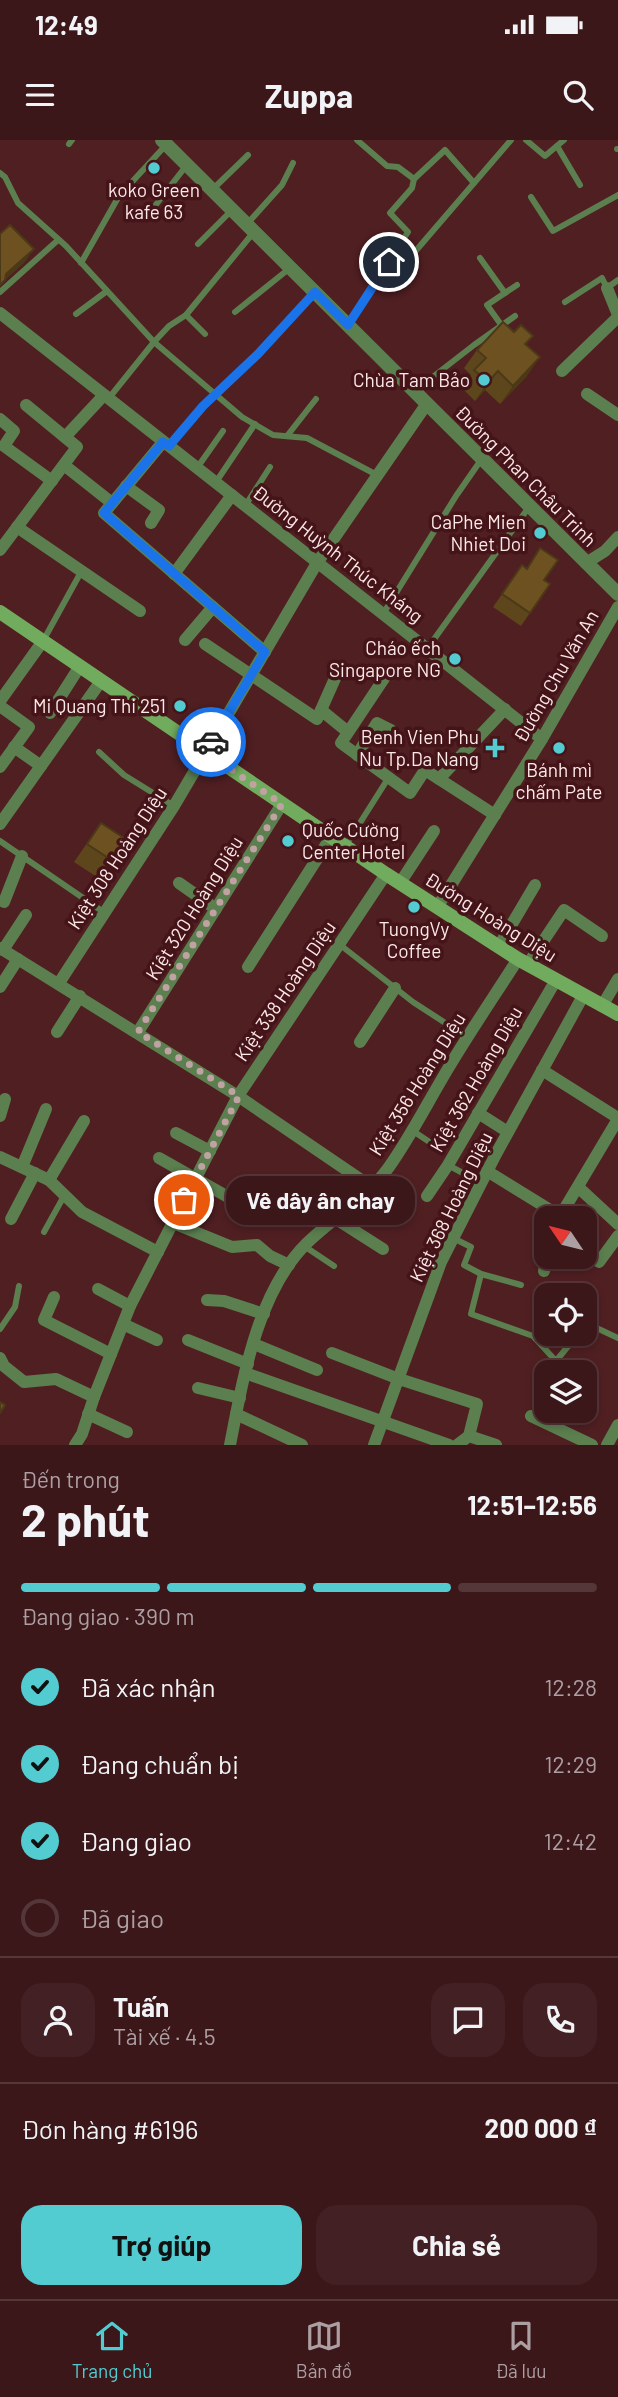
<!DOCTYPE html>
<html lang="vi">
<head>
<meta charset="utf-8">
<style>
  :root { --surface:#3c171a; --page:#432023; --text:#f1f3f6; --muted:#ac9fa2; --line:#553639; --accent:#52ccd1 }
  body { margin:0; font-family:Barlow,sans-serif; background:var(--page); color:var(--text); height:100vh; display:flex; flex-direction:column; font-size:26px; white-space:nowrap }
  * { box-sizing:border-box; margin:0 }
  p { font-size:23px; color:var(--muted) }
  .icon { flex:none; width:38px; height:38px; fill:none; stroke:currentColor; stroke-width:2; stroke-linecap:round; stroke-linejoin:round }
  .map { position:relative; height:1305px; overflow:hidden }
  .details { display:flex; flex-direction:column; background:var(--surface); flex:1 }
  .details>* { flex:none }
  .needle { width:46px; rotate:305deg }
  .fabs { position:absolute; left:534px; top:1066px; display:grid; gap:14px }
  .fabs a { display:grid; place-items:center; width:63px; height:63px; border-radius:14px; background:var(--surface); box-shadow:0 4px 10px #0003,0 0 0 2px var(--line); font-size:35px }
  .pin { position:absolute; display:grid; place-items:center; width:60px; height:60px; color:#fff; margin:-30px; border:4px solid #fff; border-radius:50%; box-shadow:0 2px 7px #0007 }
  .courier { position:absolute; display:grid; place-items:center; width:70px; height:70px; margin:-35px; border:5px solid #1a73e8; border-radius:50%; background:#fff; color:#222; box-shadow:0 2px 9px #0007 }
  .bubble { position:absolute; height:49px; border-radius:21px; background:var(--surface); box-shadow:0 4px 10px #0003,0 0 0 2px var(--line); font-size:23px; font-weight:700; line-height:49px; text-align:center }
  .headline em { font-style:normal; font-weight:700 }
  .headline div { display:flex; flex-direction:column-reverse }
  .headline { display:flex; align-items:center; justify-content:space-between; height:119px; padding:0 21px }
  h1 { font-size:46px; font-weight:700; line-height:52px }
  .bar { display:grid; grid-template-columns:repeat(4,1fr); gap:10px 7px; align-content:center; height:84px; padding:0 21px }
  .bar i { height:9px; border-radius:5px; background:var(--line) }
  .bar .on { background:var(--accent) }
  .bar p { grid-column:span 4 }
  .line { display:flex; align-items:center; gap:18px; padding:0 21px; border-top:2px solid var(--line) }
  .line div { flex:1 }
  .round { display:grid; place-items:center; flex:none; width:74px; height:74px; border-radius:21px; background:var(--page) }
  ol { padding:0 21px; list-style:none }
  li { display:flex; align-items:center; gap:21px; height:77px }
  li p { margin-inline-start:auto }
  li .icon { padding:7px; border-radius:50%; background:var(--accent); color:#111; stroke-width:4 }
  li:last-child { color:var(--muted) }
  li i { width:38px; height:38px; border:4px solid var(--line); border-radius:50% }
  .primary-button { display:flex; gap:14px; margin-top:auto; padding:14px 21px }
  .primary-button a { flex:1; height:80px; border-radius:21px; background:var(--accent); color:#111; font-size:28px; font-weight:700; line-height:80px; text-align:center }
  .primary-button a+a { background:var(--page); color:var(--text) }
  .status { display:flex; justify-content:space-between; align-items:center; height:49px; padding:0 35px; background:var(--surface); direction:ltr }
  .status svg { height:19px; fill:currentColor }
  header { display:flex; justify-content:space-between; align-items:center; height:91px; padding:0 21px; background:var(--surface); font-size:32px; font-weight:700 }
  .dock { display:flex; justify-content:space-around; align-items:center; height:98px; border-top:2px solid var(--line); background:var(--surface); font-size:19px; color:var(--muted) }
  .dock a { display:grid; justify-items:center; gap:4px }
  .dock .on { color:var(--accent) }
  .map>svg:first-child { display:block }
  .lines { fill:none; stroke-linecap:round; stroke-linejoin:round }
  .service { stroke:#5b7f4f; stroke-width:6 }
  .minor { stroke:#5b7f4f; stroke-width:12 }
  .tertiary { stroke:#5b7f4f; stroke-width:14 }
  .secondary { stroke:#71ab5d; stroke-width:14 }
  .wall { fill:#5e461c }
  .shaded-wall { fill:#4c3917 }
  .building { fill:#6d5121; stroke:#4c3917; stroke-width:2 }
  .done { stroke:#c0a2a3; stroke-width:7; stroke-dasharray:0 12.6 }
  .route { stroke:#1a73e8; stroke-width:9 }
  .poi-dot { fill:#52ccd1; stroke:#451419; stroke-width:2.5 }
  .labels { text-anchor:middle; stroke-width:7; stroke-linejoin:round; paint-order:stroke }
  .poi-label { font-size:19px; fill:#fde9e8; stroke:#451419; text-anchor:end }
  .street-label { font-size:19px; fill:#fde9e8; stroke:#451419 }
</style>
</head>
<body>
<div class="status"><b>12:49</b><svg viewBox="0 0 49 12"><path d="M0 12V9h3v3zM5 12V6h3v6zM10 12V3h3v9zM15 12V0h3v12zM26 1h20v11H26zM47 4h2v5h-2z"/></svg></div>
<header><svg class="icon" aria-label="menu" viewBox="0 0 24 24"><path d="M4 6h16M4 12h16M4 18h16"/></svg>Zuppa<svg class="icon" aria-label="search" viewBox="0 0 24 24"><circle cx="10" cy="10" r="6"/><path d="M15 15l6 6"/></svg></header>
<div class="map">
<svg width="618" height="1305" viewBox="0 0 618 1305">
  <rect width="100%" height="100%" fill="#501f22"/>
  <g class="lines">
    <g class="service">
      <path d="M357,0L387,26L398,27L414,39"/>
      <path d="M526,0L545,16L564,0"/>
      <path d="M69,4L72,0"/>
      <path d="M557,6L580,45"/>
      <path d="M617,9H618"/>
      <path d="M0,33L5,37L18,63L66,106L154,202L242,277L273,295L307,298L377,335"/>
      <path d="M212,50L248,15"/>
      <path d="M531,57L553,91L618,55"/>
      <path d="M151,71L186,26"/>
      <path d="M247,84L282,45L293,23"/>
      <path d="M198,104L232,70"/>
      <path d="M400,106L413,114L511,0"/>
      <path d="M480,118L505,153"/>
      <path d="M81,123L119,56L166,5"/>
      <path d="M0,152L58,100"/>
      <path d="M565,162L602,138L607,148L618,140"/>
      <path d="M235,172L290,128"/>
      <path d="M76,174L107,151"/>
      <path d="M186,175L205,194"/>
      <path d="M349,184L408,92L390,73L412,48L414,39L445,10L474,43"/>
      <path d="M502,186L487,165L517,145"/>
      <path d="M413,248L434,236L474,205L515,176"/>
      <path d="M109,258L154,202L169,186L186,175L253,93"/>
      <path d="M287,296L316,259"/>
      <path d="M169,306L203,266L269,203L314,153"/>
      <path d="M197,328L223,291"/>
      <path d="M216,342L255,284"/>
      <path d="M245,366L270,327"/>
      <path d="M383,474L456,356L481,320"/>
      <path d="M43,501L81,432"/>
      <path d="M427,509L529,367"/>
      <path d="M99,612L124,635L174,666"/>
      <path d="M0,701L105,773"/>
      <path d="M346,705L389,637"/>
      <path d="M339,804L413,862L467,897"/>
      <path d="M413,991L434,1005"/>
      <path d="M448,1025L481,1043"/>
      <path d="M44,1092L64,1056"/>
      <path d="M453,1098L471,1107L464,1125L481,1134"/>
      <path d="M304,1106L334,1126"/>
      <path d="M521,1145L481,1134L471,1174L533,1196L556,1221L578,1194"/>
      <path d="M584,1185L586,1183L618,1198"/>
      <path d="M0,1189L15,1167L19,1146"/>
    </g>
    <g class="minor">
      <path d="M607,148L618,175"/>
      <path d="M0,173L542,599"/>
      <path d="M562,231L618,177"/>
      <path d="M587,254L618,275"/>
      <path d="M0,279L14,291L4,306L52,341"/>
      <path d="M65,297L104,255"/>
      <path d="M163,302L104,373L265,512"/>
      <path d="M64,325L112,363"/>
      <path d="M126,346L159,370L151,383"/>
      <path d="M17,387L140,471"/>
      <path d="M0,410L77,307L26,265"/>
      <path d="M586,423L605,411L618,397"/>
      <path d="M174,434L232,355"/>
      <path d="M185,500L213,467"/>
      <path d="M205,504L317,579L337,534"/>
      <path d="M385,537L341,603L410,653L425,630L495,675"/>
      <path d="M0,561L43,501"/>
      <path d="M0,566L29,587L0,627"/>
      <path d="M321,570L348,592"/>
      <path d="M50,573L80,526"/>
      <path d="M14,607L41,626"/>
      <path d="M357,615L377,583L391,590"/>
      <path d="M439,639L505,569"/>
      <path d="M0,684L101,541"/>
      <path d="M179,743L216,769"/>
      <path d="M400,743L434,691"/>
      <path d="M4,762L22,716"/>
      <path d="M438,766L542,599L618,467"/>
      <path d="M499,806L535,745"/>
      <path d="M0,808L238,956L373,1048"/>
      <path d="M3,810L26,775"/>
      <path d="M528,824L564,770L602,796"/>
      <path d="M248,827L331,697"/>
      <path d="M59,843L174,666L317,423L426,265"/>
      <path d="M0,847L18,819"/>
      <path d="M602,866L618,839"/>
      <path d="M57,892L80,856"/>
      <path d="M138,892L282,664"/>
      <path d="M360,902L395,848"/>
      <path d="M542,930L618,978"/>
      <path d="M478,973L508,992"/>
      <path d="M0,976L5,959"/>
      <path d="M176,993L210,1011"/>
      <path d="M0,1017L49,1040L82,1072L158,1112"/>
      <path d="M159,1018L244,1066"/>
      <path d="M22,1027L46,969"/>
      <path d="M487,1031L560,1076"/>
      <path d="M49,1040L84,981"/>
      <path d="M578,1047L618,1084"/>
      <path d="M427,1056L448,1025L556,840"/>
      <path d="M559,1078L618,979"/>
      <path d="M11,1079L35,1033"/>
      <path d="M336,1079L383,1109"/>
      <path d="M173,1083L232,1107L257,1105L270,1116L289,1125"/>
      <path d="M599,1122L618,1096"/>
      <path d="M544,1131L548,1116"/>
      <path d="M98,1149L130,1166"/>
      <path d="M54,1157L44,1180L111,1214"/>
      <path d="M207,1160L224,1161L264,1174"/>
      <path d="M123,1184L157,1200"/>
      <path d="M188,1200L248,1224"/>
      <path d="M254,1204L317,1230"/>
      <path d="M332,1213L399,1239L477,1264L469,1296"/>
      <path d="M0,1218L4,1226L24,1242L56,1239L94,1257"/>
      <path d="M245,1233L449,1305"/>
      <path d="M198,1248L240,1258"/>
      <path d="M88,1274L127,1292"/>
      <path d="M236,1274L302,1305"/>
      <path d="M531,1276L592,1305"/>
      <path d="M75,1305L82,1294L94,1257L130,1166L238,956L386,734"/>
      <path d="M230,1305C243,1239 257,1152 307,1103C334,1077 366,1059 389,1027C411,996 429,960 449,927C471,890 495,855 518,819"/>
      <path d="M374,1305L441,1122L496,1014L583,856"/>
      <path d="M457,1305L469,1296L496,1305"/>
      <path d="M607,1305L618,1285"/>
    </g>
    <path class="tertiary" d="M162,0L618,454"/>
    <path class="secondary" d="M0,472L386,734L518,819L618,874"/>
  </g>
  <g class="wall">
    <path d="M526,205L527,236L500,264L485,250L475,261L462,248L471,235L464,228L477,210Z"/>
    <path d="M522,425L550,444L521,486L493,467Z"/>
    <path d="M101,683L127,700L100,739L74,722Z"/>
  </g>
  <g class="shaded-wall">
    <path d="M34,109L24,123L5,140L0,147V145L6,134Z"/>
    <path d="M540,217L527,236L500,264L513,246Z"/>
    <path d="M498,231L485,250L475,261L488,242Z"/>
  </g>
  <g class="building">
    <path d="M10,85L34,109L6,134L5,140L1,144L0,143V94Z"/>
    <path d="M503,182L514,192L521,185L533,196L525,204L540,217L513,246L498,231L488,242L474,230L486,218L477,210Z"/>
    <path d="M540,408L558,420L544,440L550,444L530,473L502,454L522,425L527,429Z"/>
    <path d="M101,683L127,700L113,721L87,704Z"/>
    <path d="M0,1262L5,1265L0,1273Z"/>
  </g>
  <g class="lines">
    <path class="done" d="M184,1060L239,956L138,892L282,664L205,612L211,602"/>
    <path class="route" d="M211,602L265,512L104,373L163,302L169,306L203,266L258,214L315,152L348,185L389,122"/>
  </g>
  <g class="poi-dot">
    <circle cx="154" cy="28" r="7"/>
    <circle cx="484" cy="240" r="7"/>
    <circle cx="540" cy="393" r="7"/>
    <circle cx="455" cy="519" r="7"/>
    <circle cx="180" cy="566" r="7"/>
    <path d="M491.5 597.5h7v7h7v7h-7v7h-7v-7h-7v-7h7z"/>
    <circle cx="559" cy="608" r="7"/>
    <circle cx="288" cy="701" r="7"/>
    <circle cx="414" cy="767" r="7"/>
  </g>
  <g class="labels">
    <g class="poi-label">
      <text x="154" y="57" text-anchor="middle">koko Green<tspan x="154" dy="22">kafe 63</tspan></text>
      <text x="470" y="247">Chùa Tam Bảo</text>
      <text x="526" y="389">CaPhe Mien<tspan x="526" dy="22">Nhiet Doi</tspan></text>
      <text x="441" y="515">Cháo ếch<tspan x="441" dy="22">Singapore NG</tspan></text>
      <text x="166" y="573">Mi Quang Thi 251</text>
      <text x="479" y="604">Benh Vien Phu<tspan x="479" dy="22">Nu Tp.Da Nang</tspan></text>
      <text x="559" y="637" text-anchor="middle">Bánh mì<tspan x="559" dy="22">chấm Pate</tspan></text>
      <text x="302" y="697" text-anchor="start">Quốc Cường<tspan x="302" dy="22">Center Hotel</tspan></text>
      <text x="414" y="796" text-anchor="middle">TuongVy<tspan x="414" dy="22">Coffee</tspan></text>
    </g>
    <g class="street-label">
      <text transform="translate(526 336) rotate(45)" y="7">Đường Phan Châu Trinh</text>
      <text transform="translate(338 414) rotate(38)" y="7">Đường Huỳnh Thúc Kháng</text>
      <text transform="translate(556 536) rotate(-60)" y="7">Đường Chu Văn An</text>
      <text transform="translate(117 718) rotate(-57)" y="7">Kiệt 308 Hoàng Diệu</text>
      <text transform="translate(194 768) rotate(-58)" y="7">Kiệt 320 Hoàng Diệu</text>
      <text transform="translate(491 777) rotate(32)" y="7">Đường Hoàng Diệu</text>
      <text transform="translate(285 851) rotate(-56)" y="7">Kiệt 338 Hoàng Diệu</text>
      <text transform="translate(476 939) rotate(-60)" y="7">Kiệt 362 Hoàng Diệu</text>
      <text transform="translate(417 944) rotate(-58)" y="7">Kiệt 356 Hoàng Diệu</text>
      <text transform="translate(451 1067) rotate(-64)" y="7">Kiệt 368 Hoàng Diệu</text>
    </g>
  </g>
</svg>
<div class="fabs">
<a><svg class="needle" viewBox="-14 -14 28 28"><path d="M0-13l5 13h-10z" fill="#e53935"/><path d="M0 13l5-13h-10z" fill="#ac9fa2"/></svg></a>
<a><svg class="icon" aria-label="locate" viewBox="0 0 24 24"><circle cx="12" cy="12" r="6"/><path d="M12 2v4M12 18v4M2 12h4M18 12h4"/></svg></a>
<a><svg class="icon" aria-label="layers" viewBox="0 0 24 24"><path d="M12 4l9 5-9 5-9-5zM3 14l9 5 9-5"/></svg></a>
</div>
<div class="pin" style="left:184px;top:1060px;background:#ea580c"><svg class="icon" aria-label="bag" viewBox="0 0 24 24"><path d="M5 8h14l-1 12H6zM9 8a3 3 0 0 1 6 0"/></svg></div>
<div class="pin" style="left:389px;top:122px;background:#1f2937"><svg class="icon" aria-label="home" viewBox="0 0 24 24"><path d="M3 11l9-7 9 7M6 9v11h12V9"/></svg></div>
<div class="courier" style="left:211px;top:602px"><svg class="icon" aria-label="car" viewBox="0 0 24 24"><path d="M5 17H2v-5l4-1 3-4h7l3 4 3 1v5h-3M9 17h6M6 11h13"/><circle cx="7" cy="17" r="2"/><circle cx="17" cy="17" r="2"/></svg></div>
<div class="bubble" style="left:226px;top:1036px;width:189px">Vê dây ân chay</div>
</div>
<section class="details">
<div class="headline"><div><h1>2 phút</h1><p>Đến trong</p></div><em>12:51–12:56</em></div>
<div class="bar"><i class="on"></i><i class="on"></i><i class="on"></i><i></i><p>Đang giao · 390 m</p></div>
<ol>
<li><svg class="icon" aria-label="check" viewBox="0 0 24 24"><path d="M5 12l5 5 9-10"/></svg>Đã xác nhận<p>12:28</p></li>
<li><svg class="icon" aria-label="check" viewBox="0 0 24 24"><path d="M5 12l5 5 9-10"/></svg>Đang chuẩn bị<p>12:29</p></li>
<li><svg class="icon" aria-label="check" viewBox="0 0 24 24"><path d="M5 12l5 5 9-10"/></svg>Đang giao<p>12:42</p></li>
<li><i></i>Đã giao</li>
</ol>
<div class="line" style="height:126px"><a class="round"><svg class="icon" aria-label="person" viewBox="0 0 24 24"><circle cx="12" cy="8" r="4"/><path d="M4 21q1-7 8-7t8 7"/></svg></a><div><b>Tuấn</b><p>Tài xế · 4.5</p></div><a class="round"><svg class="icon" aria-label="chat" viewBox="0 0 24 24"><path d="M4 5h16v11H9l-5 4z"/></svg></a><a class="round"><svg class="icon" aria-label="phone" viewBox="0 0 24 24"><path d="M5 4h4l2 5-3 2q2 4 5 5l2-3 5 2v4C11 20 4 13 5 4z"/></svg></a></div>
<div class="line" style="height:91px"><div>Đơn hàng #6196</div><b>200 000 ₫</b></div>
<div class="primary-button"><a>Trợ giúp</a><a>Chia sẻ</a></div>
</section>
<nav class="dock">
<a class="on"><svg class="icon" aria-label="home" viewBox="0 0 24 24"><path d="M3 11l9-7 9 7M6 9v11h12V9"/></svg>Trang chủ</a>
<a><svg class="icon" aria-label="map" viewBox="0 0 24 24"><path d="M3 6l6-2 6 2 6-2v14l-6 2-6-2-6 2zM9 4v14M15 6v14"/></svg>Bản đồ</a>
<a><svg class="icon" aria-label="saved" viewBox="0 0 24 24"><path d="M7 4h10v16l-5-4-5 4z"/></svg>Đã lưu</a>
</nav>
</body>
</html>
